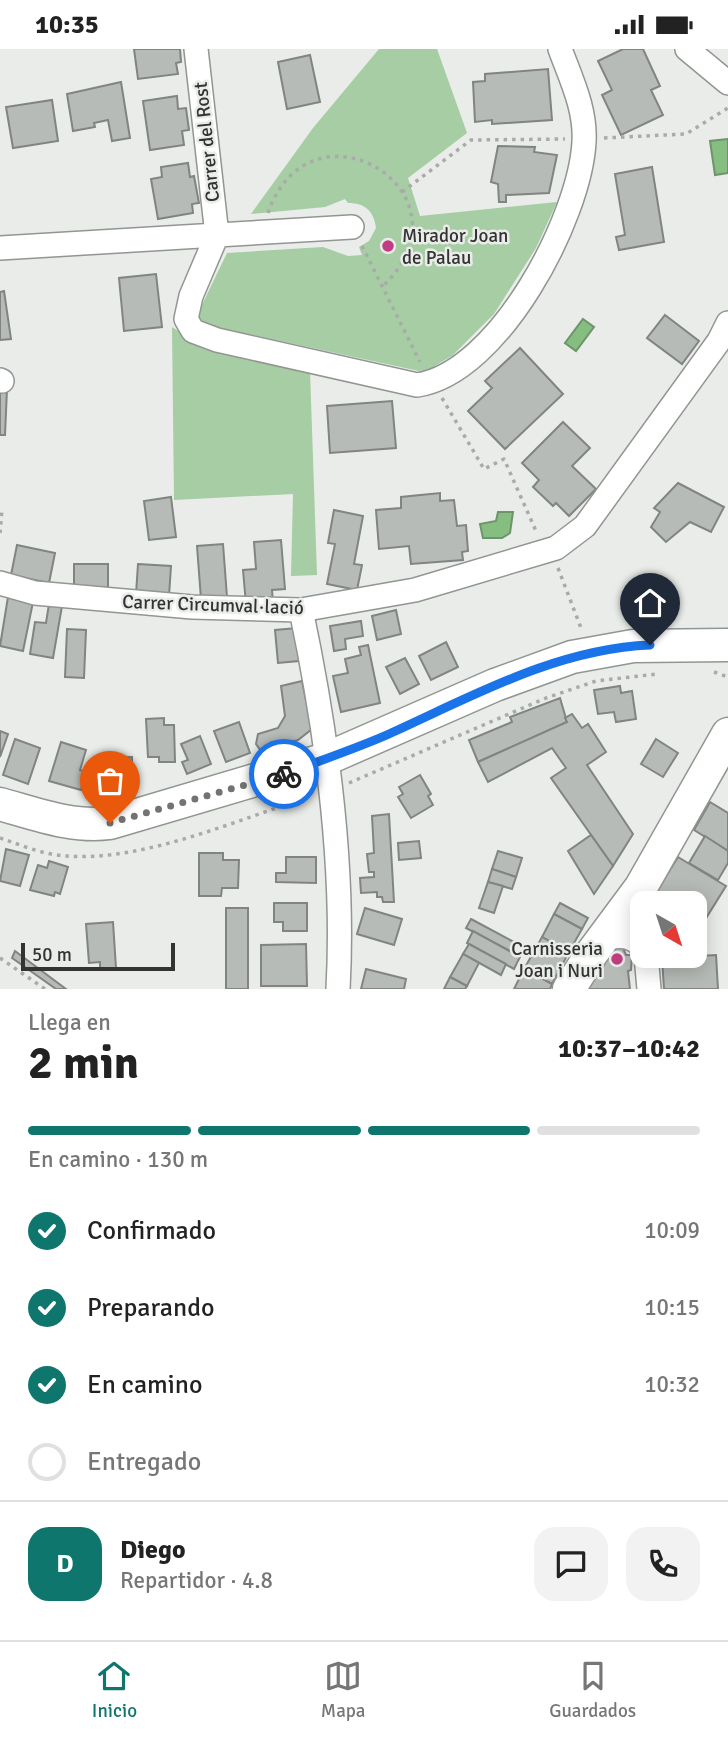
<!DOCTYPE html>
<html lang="es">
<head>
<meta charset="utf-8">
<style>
  :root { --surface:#fff; --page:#f2f2f2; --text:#222; --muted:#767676; --line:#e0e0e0; --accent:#0f766e }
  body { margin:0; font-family:Signika,sans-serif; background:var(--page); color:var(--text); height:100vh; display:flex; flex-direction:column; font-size:26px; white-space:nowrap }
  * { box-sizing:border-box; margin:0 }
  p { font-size:23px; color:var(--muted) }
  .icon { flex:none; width:38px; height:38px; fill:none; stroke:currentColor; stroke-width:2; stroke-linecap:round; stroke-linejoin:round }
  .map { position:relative; height:940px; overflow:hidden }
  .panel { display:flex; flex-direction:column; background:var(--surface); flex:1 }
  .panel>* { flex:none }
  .needle { width:46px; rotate:141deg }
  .controls { position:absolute; left:630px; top:842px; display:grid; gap:14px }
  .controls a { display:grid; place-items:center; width:77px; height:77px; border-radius:14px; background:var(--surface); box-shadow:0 4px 18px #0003; font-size:35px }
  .scale { position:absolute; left:21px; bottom:18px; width:154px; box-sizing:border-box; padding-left:7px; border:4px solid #323332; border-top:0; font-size:19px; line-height:24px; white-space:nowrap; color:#323332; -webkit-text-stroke:5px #e9ece8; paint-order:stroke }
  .pin { position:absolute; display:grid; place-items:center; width:60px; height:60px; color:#fff; margin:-72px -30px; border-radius:50% 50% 50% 0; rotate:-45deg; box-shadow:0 0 7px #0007 }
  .pin .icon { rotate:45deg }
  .courier { position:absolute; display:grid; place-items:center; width:70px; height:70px; margin:-35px; border:5px solid #1a73e8; border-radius:50%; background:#fff; color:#222; box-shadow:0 2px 9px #0007 }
  .summary em { font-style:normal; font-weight:700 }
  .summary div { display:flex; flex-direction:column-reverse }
  .summary { display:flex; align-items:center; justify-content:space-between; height:119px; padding:0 28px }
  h1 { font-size:46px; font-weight:700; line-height:52px }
  .bar { display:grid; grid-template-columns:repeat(4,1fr); gap:10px 7px; align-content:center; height:84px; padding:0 28px }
  .bar i { height:9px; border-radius:5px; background:var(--line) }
  .bar .selected { background:var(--accent) }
  .bar p { grid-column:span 4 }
  .line { display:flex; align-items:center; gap:18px; padding:0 28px; border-top:2px solid var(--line) }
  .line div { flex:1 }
  .round { display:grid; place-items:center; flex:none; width:74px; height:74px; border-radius:21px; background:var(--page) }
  ol { padding:0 28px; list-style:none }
  li { display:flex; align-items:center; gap:21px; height:77px }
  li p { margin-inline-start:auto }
  li .icon { padding:7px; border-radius:50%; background:var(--accent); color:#fff; stroke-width:4 }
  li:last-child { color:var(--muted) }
  li i { width:38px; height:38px; border:4px solid var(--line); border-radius:50% }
  .status { display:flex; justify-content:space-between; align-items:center; height:49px; padding:0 35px; background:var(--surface); direction:ltr }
  .status svg { height:19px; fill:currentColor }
  .menu { display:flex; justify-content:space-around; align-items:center; height:98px; border-top:2px solid var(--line); background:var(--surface); font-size:19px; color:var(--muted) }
  .menu a { display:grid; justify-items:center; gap:4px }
  .menu .selected { color:var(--accent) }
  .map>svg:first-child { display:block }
  .green { fill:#a6cda3 }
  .water { fill:#86be82; stroke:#6d946a; stroke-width:2 }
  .building { fill:#b7bbb7; stroke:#818481; stroke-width:2 }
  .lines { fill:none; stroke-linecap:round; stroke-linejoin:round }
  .street-casing { stroke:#929692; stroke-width:26 }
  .secondary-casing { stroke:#929692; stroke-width:35 }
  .path { stroke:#a9aba8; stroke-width:3.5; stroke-dasharray:3.5 5; stroke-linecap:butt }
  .street { stroke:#fff; stroke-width:23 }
  .secondary { stroke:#fff; stroke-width:32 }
  .done { stroke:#727472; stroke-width:7; stroke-dasharray:0 12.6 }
  .route { stroke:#1a73e8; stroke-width:9 }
  .poi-dot { fill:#c13c80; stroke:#e9ece8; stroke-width:2.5 }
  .labels { text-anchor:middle; stroke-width:5; stroke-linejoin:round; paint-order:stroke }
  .street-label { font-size:19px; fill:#323332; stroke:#e9ece8 }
  .poi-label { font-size:19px; fill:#323332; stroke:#e9ece8; text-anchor:start }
</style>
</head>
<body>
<div class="status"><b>10:35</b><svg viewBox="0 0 49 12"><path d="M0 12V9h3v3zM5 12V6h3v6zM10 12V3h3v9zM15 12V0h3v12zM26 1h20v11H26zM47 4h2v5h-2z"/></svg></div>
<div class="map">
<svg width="728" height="940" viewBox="0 0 728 940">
  <rect width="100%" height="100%" fill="#e9ece8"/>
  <g class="green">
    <path d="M379,0H437L467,84L408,129L420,167L557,153L536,199L494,265L453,306L430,320L419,322L206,276L197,266L227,204L323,198L348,207L362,206L359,198L369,192L376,179C374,162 365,154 348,154L345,150L325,158L251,165L313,79Z"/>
    <path d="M172,278L202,297L310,322L317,526L291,527L293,445L174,451Z"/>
  </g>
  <g class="water">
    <path d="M728,90V124L715,126L710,92Z"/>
    <path d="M583,270L594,278L576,302L565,294Z"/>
    <path d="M498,463H513L510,484L502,489H483L480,475L496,472Z"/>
  </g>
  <g class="building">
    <path d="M134,0H180L181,13L176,14L178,25L138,30Z"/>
    <path d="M623,0H643L660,37L651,41L663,66L621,86L602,46L612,41L598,12Z"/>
    <path d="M310,6L320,53L287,60L278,13Z"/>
    <path d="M548,20L552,71L492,75V71L475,73L473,33L485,32V25Z"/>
    <path d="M121,33L130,89L112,92L108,71L94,74L95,78L73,82L67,45Z"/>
    <path d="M177,47L178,60L186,59L189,81L182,82L184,96L150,101L143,52Z"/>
    <path d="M52,51L58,92L13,99L6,58Z"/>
    <path d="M498,97L535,98L534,103L557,106L549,144L506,146V153H499L498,135L491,133Z"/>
    <path d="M188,114L190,128L194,127L199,154L192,155L193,164L158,170L151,130L162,128L161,118Z"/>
    <path d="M652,118L664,193L619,201L616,188L625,186L615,125Z"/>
    <path d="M156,225L162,278L124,282L119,229Z"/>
    <path d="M4,242L11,290L0,291V243Z"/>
    <path d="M665,266L699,292L682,315L647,289Z"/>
    <path d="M520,299L563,345L505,400L468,362L492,339L485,332Z"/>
    <path d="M0,340H7L5,386H0Z"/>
    <path d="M392,352L396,399L330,404L327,357Z"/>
    <path d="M563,373L590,399L572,417L596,440L569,467L556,454L553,457L533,438L539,431L522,414Z"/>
    <path d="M678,434L724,458L711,483L690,473L666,493L651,478L660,463L654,459Z"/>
    <path d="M440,444V452L454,451L457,477L466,476L468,502L462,503L463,511L411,515L409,497L379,500L376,461L401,459V448Z"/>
    <path d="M171,448L176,488L149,491L144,452Z"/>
    <path d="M334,461L363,467L354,515L362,516L357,541L327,535L335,495L328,494Z"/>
    <path d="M281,491L285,540L272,541L273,553L246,555L243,521L256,520L254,493Z"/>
    <path d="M223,495L227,548L201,550L197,497Z"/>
    <path d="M17,496L55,504L49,534L11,526Z"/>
    <path d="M74,515H108V544L74,543Z"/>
    <path d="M138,515L171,517L169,547L136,545Z"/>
    <path d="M8,548L33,553L23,602L0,597Z"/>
    <path d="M49,555L62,557L53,609L30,605L35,573L46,574Z"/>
    <path d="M396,561L401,585L377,591L372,567Z"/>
    <path d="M361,572L363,587L345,590L346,600L334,602L330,577Z"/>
    <path d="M297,579L299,612L278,614L275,581Z"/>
    <path d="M67,580L86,581L84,629L65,628Z"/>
    <path d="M446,593L458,618L431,631L419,607Z"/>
    <path d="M368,596L380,654L341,663L333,627L348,624L345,610L361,606L359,598Z"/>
    <path d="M405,609L419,635L400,645L386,618Z"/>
    <path d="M302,632L312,680L298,691L261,702L256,695L258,685L278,679L285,667L281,637Z"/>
    <path d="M620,637L621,644L632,642L636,670L616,673L614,663L598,665L594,641Z"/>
    <path d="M560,649L567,673L478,713L469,691L512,673L510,668Z"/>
    <path d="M572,665L582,679L588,675L606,703L587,716L633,785L613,817L551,729L566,719L552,699L488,733L478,713L567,673L565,669Z"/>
    <path d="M164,669V676H174L175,713H159V708H148L146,670Z"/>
    <path d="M239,673L250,704L226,713L214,682Z"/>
    <path d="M0,682L8,685L0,708Z"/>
    <path d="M200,687L211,715L187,725L182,713L188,711L181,695Z"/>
    <path d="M15,690L40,699L28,735L3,726Z"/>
    <path d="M656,690L678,704L663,728L641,715Z"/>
    <path d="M61,693L86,701L80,721L86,723L81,741L49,732Z"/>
    <path d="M132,708V737H112V743L93,744V716H102V709Z"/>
    <path d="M420,726L431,745L428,747L433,756L411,769L398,748L403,745L399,738Z"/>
    <path d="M710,753L728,764V802L694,781Z"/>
    <path d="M389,765L394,853H383L382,848H377V843L361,844L360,829L374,828V823H369L367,805L374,804L372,767Z"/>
    <path d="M591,786L613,817L594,845L568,802Z"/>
    <path d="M705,787L728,802V814L718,831L689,814Z"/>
    <path d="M419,792L421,809L399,811L398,794Z"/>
    <path d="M6,800L29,806L20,837L0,832Z"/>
    <path d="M498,802L522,809L516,828L492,820Z"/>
    <path d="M199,804H223V811H239L238,839H222L221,847H199Z"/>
    <path d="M286,808H316V834L276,833V824H286Z"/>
    <path d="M678,808L726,837L703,874L695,869V854H670L655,845Z"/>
    <path d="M49,812L68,818L60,845L55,843L54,847L30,841L38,816L47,819Z"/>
    <path d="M492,820L516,828L512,840L488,833Z"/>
    <path d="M488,833L503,837L494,864L479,859Z"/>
    <path d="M274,854H307V882H283V873H274Z"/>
    <path d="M560,854L588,869L582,880L554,865Z"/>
    <rect x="226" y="859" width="22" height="81"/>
    <path d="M365,859L402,870L394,896L357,885Z"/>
    <path d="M554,865L582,880L569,903L542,888Z"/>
    <path d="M471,870L514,893L510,902L466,879Z"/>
    <path d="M113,873L116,919L100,920V913L89,914L86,875Z"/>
    <path d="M473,882L520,908L514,920L467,894Z"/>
    <path d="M542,888L569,903L552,935L524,920Z"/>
    <path d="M306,895L307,937H261V896Z"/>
    <path d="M469,895L506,915L501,926L463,905Z"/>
    <path d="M622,897L626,906H632L631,921L628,922L630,940H579L604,900Z"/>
    <path d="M15,902L66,940H56L12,909Z"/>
    <path d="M463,905L479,914L467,937L450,928Z"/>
    <path d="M716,906L718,940H664L662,909Z"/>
    <path d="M366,920L406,930L404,940H361Z"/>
    <path d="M524,920L552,935L550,940H514Z"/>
    <path d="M450,928L467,937L465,940H444Z"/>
  </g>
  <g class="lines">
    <g class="street-casing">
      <g id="street">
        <path d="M687,0L728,34"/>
        <path d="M352,178L217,186L191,247L186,270L193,282L217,291L417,336C499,324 580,169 584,93C586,60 571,30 560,0"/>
        <path d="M0,199L217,186L196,0"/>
        <path d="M0,331L2,332"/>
        <path d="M0,534L35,544L192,558L301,561L415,541L556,499L585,477L719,292L728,274"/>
        <path d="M301,561C327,684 345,814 338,940"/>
        <path d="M603,889C619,887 631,885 642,898"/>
        <path d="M646,906L649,940"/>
      </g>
    </g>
    <g class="secondary-casing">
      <g id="secondary">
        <path d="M0,755C36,765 73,779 110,774L326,710L495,636L572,608L633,597L728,596"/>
        <path d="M569,940L592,904L641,838L728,685"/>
      </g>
    </g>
    <g class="path">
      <path d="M604,89L686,85L728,59"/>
      <path d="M402,143L471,91L565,90"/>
      <path d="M268,164C311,40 481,145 382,238"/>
      <path d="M362,197L420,313"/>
      <path d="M442,349L484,420L504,410L536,482"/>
      <path d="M0,484L2,460"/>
      <path d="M558,519L581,579"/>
      <path d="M714,623L728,628"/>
      <path d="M349,734L546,649L596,632L657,625"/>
      <path d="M0,789C21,796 44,806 67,807C142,813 237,771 309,748"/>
      <path d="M0,909L45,940"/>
    </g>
    <use href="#street" class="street"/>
    <use href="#secondary" class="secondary"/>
  </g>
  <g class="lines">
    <path class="done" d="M110,774L284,725"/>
    <path class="route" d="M284,725C319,712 355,700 389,685C473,647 556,600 650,596"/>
  </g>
  <g class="poi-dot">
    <circle cx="388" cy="197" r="7"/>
    <circle cx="617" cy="910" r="7"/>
  </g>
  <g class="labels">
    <g class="street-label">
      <text transform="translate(206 93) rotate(-96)" y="7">Carrer del Rost</text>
      <text transform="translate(213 555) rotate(2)" y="7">Carrer Circumval·lació</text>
    </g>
    <g class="poi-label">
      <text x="402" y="193">Mirador Joan<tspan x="402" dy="22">de Palau</tspan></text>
      <text x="603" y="906" text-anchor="end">Carnisseria<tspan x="603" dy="22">Joan i Nuri</tspan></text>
    </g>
  </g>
</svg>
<div class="controls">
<a><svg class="needle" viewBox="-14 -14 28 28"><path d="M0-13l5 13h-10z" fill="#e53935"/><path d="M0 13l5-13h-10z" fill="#767676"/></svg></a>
</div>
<div class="scale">50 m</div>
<div class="pin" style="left:110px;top:774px;background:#ea580c"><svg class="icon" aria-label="bag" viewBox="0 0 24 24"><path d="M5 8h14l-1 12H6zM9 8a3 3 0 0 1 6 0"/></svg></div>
<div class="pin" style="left:650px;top:596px;background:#1f2937"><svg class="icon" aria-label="home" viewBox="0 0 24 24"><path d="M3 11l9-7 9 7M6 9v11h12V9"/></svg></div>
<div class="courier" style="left:284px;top:725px"><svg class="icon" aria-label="bike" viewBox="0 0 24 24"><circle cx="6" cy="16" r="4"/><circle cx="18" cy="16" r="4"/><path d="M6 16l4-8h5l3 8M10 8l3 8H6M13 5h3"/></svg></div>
</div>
<section class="panel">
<div class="summary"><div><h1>2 min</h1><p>Llega en</p></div><em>10:37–10:42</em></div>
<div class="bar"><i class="selected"></i><i class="selected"></i><i class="selected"></i><i></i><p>En camino · 130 m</p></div>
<ol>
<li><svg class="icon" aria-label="check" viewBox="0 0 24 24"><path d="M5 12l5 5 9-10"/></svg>Confirmado<p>10:09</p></li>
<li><svg class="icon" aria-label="check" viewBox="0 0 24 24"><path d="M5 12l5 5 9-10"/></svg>Preparando<p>10:15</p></li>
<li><svg class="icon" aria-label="check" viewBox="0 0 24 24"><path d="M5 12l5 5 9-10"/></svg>En camino<p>10:32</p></li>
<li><i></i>Entregado</li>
</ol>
<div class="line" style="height:126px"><b class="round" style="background:var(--accent);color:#fff">D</b><div><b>Diego</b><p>Repartidor · 4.8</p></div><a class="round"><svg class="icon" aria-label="chat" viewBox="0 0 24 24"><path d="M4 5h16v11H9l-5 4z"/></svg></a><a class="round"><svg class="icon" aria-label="phone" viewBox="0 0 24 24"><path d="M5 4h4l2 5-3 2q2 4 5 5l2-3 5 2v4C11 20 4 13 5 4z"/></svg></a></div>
</section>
<nav class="menu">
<a class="selected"><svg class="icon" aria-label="home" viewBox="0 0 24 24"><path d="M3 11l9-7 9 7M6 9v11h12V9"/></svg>Inicio</a>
<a><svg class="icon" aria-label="map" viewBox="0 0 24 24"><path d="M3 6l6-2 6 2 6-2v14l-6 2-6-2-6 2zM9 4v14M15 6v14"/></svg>Mapa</a>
<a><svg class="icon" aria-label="saved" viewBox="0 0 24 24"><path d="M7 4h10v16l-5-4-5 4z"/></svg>Guardados</a>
</nav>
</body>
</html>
